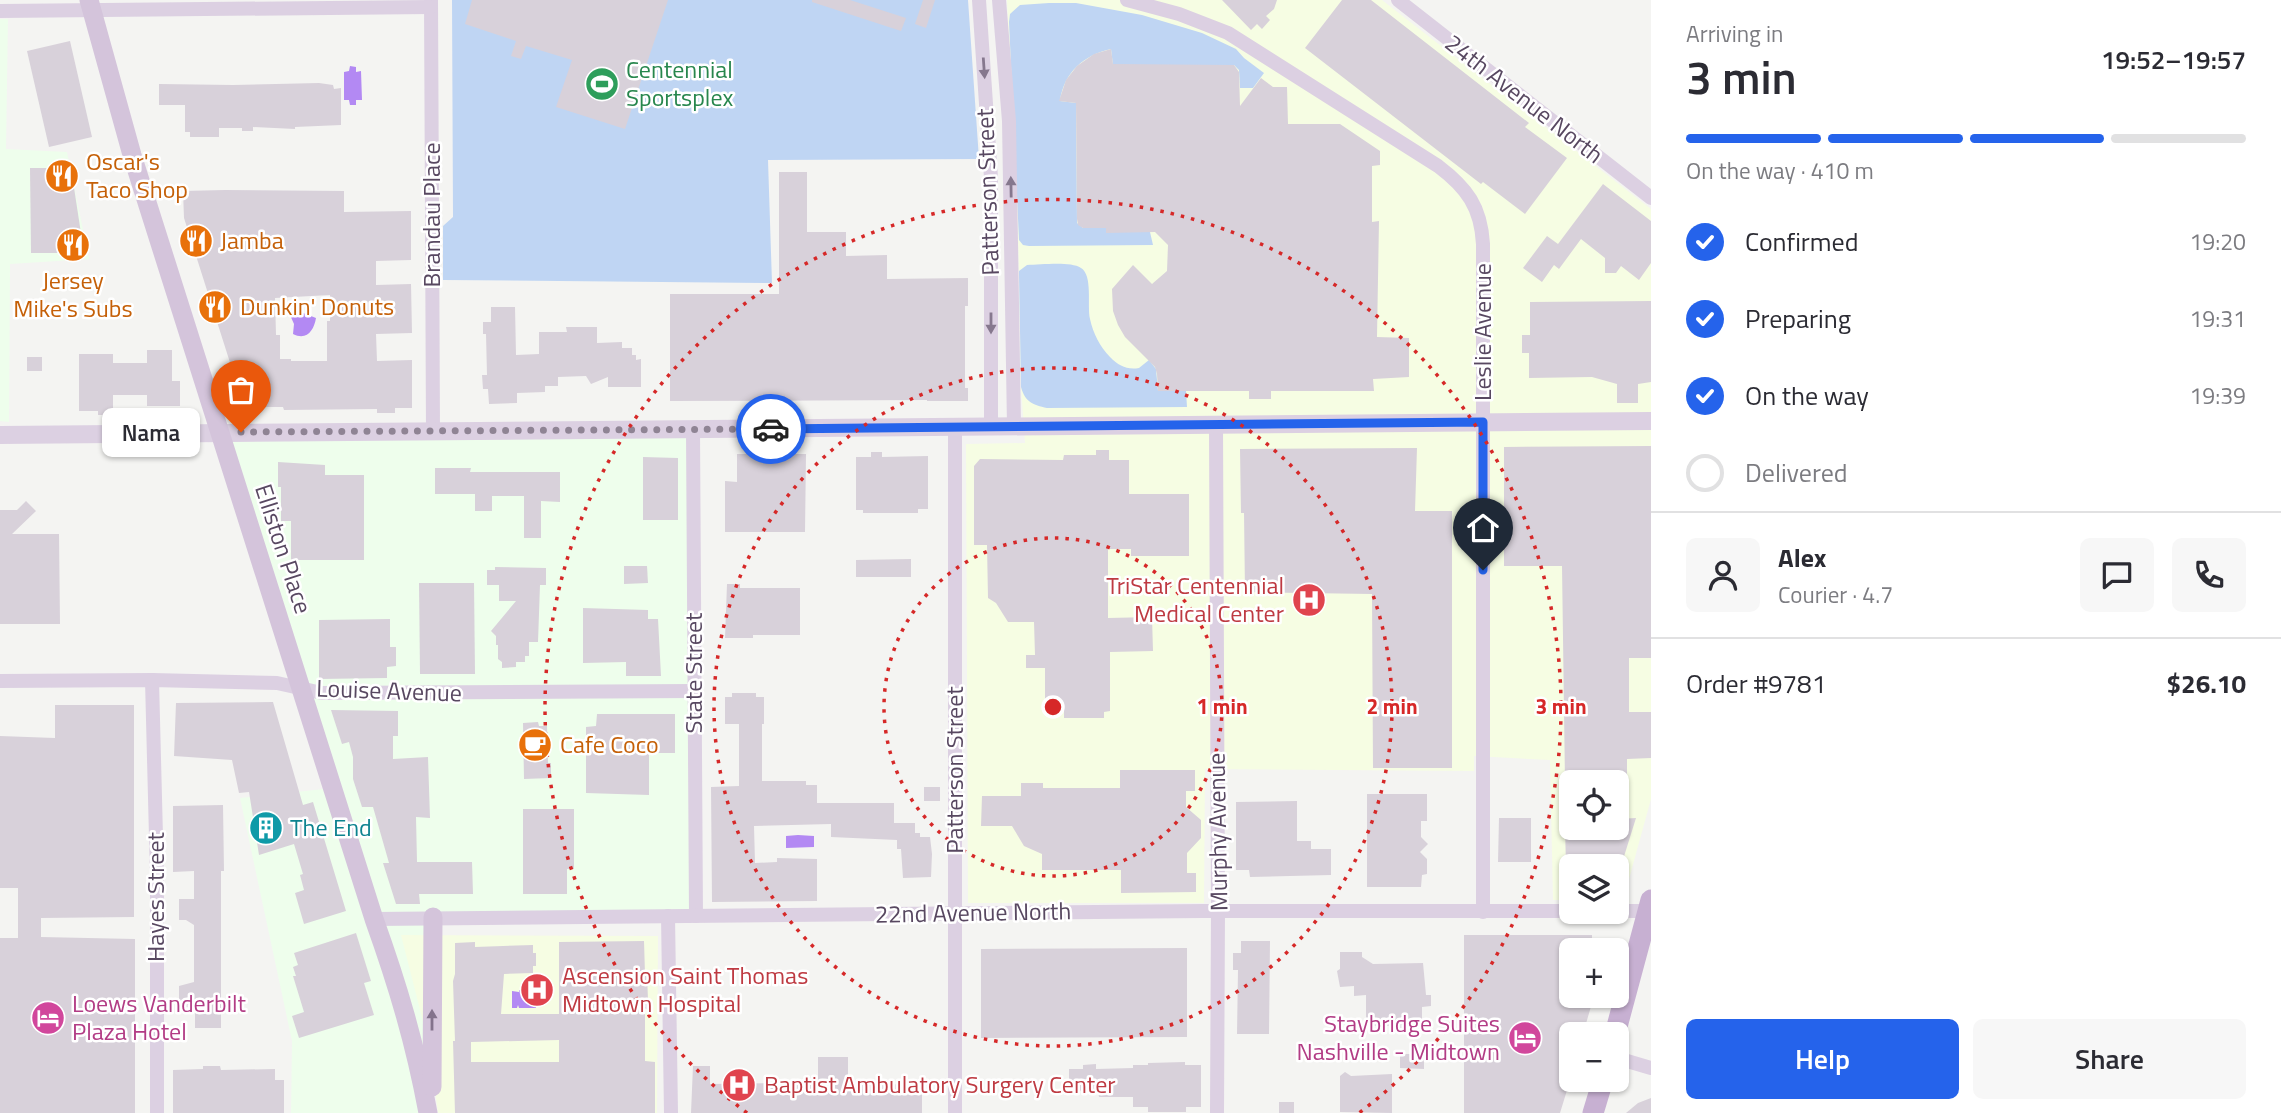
<!DOCTYPE html>
<html lang="en">
<head>
<meta charset="utf-8">
<style>
  :root { --surface:#fff; --page:#f7f7f7; --text:#2b2b33; --muted:#7c7c81; --line:#e1e1e2; --accent:#2563eb }
  body { margin:0; font-family:"Titillium Web",sans-serif; background:var(--page); color:var(--text); height:100vh; display:flex; flex-direction:column; font-size:26px; white-space:nowrap }
  * { box-sizing:border-box; margin:0 }
  p { font-size:23px; color:var(--muted) }
  .icon { flex:none; width:38px; height:38px; fill:none; stroke:currentColor; stroke-width:2; stroke-linecap:round; stroke-linejoin:round }
  .map { position:relative; flex:1; overflow:hidden }
  .details { display:flex; flex-direction:column; background:var(--surface); width:630px }
  .details>* { flex:none }
  .tools { position:absolute; left:1559px; top:770px; display:grid; gap:14px }
  .tools a { display:grid; place-items:center; width:70px; height:70px; border-radius:10px; background:var(--surface); box-shadow:0 2px 5px #0004; font-size:35px }
  .pin { position:absolute; display:grid; place-items:center; width:60px; height:60px; color:#fff; margin:-72px -30px; border-radius:50% 50% 50% 0; rotate:-45deg; box-shadow:0 0 7px #0007 }
  .pin .icon { rotate:45deg }
  .courier { position:absolute; display:grid; place-items:center; width:70px; height:70px; margin:-35px; border:5px solid #2563eb; border-radius:50%; background:#fff; color:#222; box-shadow:0 2px 9px #0007 }
  .bubble { position:absolute; height:49px; border-radius:10px; background:var(--surface); box-shadow:0 2px 5px #0004; font-size:23px; font-weight:600; line-height:49px; text-align:center }
  .headline em { font-style:normal; font-weight:600 }
  .headline div { display:flex; flex-direction:column-reverse }
  .headline { display:flex; align-items:center; justify-content:space-between; height:119px; padding:0 35px }
  h1 { font-size:46px; font-weight:600; line-height:52px }
  .bar { display:grid; grid-template-columns:repeat(4,1fr); gap:10px 7px; align-content:center; height:84px; padding:0 35px }
  .bar i { height:9px; border-radius:5px; background:var(--line) }
  .bar .on { background:var(--accent) }
  .bar p { grid-column:span 4 }
  .line { display:flex; align-items:center; gap:18px; padding:0 35px; border-top:2px solid var(--line) }
  .line div { flex:1 }
  .round { display:grid; place-items:center; flex:none; width:74px; height:74px; border-radius:10px; background:var(--page) }
  ol { padding:0 35px; list-style:none }
  li { display:flex; align-items:center; gap:21px; height:77px }
  li p { margin-inline-start:auto }
  li .icon { padding:7px; border-radius:50%; background:var(--accent); color:#fff; stroke-width:4 }
  li:last-child { color:var(--muted) }
  li i { width:38px; height:38px; border:4px solid var(--line); border-radius:50% }
  .button { display:flex; gap:14px; margin-top:auto; padding:14px 35px }
  .button a { flex:1; height:80px; border-radius:10px; background:var(--accent); color:#fff; font-size:28px; font-weight:600; line-height:80px; text-align:center }
  .button a+a { background:var(--page); color:var(--text) }
  main { display:flex; flex:1; min-height:0 }
  .map>svg:first-child { display:block }
  .commercial { fill:#eefeec }
  .medical { fill:#f6fde3; fill-rule:evenodd }
  .green { fill:#bfd5f3 }
  .water { fill:#b389f3 }
  .building { fill:#d8d1da; fill-rule:evenodd }
  .lines { fill:none; stroke-linecap:round; stroke-linejoin:round }
  .minor { stroke:#dcd0e2; stroke-width:14 }
  .tertiary { stroke:#dcd0e2; stroke-width:18 }
  .secondary { stroke:#d4c4db; stroke-width:19 }
  .primary { stroke:#c7b0d2; stroke-width:21 }
  .oneway { fill:#86788e }
  .oneway2 { fill:#83738c }
  .done { stroke:#8f8494; stroke-width:7; stroke-dasharray:0 12.6 }
  .route { stroke:#2563eb; stroke-width:9 }
  .ring { fill:none; stroke:#d62828; stroke-width:3.5; stroke-dasharray:3.5 7 }
  .labels { text-anchor:middle; stroke-width:5; stroke-linejoin:round; paint-order:stroke }
  .leisure-label { font-size:24px; fill:#27864d; stroke:#fff; text-anchor:start }
  .street-label { font-size:24px; fill:#584861; stroke:#fff }
  .food-label { font-size:24px; fill:#c56008; stroke:#fff; text-anchor:start }
  .health-label { font-size:24px; fill:#be3a42; stroke:#fff; text-anchor:start }
  .culture-label { font-size:24px; fill:#0d838f; stroke:#fff; text-anchor:start }
  .hotel-label { font-size:24px; fill:#b23c85; stroke:#fff; text-anchor:start }
  .centre { fill:#d62828; stroke:#fff; stroke-width:3.5 }
  .ring-label { font-size:21px; text-anchor:middle; font-weight:bold; fill:#d62828; stroke:#fff; stroke-width:5; stroke-linejoin:round; paint-order:stroke }
</style>
</head>
<body>
<main>
<div class="map">
<svg width="1651" height="1113" viewBox="0 0 1651 1113">
  <rect width="100%" height="100%" fill="#f4f4f2"/>
  <g class="commercial">
    <path d="M0,19H8L6,149L67,152L89,259L10,264L9,422L0,421Z"/>
    <path d="M687,430L696,916L433,917L432,1113H291L292,1041L240,798L333,788L220,432Z"/>
  </g>
  <g class="medical">
    <path d="M1007,0H1382L1651,209V799L1626,890L1620,897L1617,898V866H1572L1571,900H1553L1550,760L1474,756V771L1205,769L1204,903H968L966,444L1025,443L1021,387L1018,233ZM1572,782H1617V828H1572Z"/>
    <path d="M401,935L658,936L657,1113H438L429,1045Z"/>
  </g>
  <g class="green">
    <path d="M452,0H968L979,159L768,160L772,283L443,280V226L453,217Z"/>
    <path d="M1049,3H1076L1142,15L1202,33L1236,49L1244,58L1264,73L1253,88H1240L1239,70L1234,65H1113L1111,49C1084,55 1064,72 1060,101L1076,103L1077,223L1083,228H1106V232H1150L1153,245L1029,246L1023,245L1019,240L1009,22L1010,14L1020,5Z"/>
    <path d="M1027,265C1041,265 1070,261 1081,268C1093,275 1087,306 1090,319C1093,333 1100,347 1110,357C1119,366 1127,370 1139,368L1149,360L1156,369L1158,391H1186L1187,407L1047,408C1033,405 1025,402 1021,387L1019,275V271Z"/>
  </g>
  <g class="water">
    <path d="M350,66L356,67V72L361,71L362,100H356V105H350L349,100H344V72L349,71Z"/>
    <path d="M293,309L316,318C314,330 307,341 293,334L294,324L290,315Z"/>
    <path d="M798,835L814,836V847L786,848V836Z"/>
    <path d="M519,990H536V1008H519L518,1005L517,1008H512V991L519,992Z"/>
  </g>
  <g class="building">
    <path d="M472,0H668L625,129L556,107L572,60L526,46L521,59L511,56L516,41L465,24Z"/>
    <path d="M812,0H850L906,18L901,31L812,2Z"/>
    <path d="M923,0H935L926,28L915,24Z"/>
    <path d="M1222,0H1277L1274,9L1266,16L1270,20L1262,29L1257,24L1251,30Z"/>
    <path d="M1342,0H1371L1529,123L1525,127L1567,158L1525,214L1483,182L1481,184L1305,48Z"/>
    <path d="M70,41L92,137L49,147L27,51Z"/>
    <path d="M1111,49L1113,64L1234,65L1239,72L1240,106L1261,78L1273,87H1287L1288,124H1340L1380,151V165L1372,166V222L1379,221L1377,337L1409,338V377L1373,379L1374,391H1271V399H1249V391H1158L1157,374L1155,367L1125,337L1118,325L1113,311L1112,289L1133,265L1152,284L1167,271L1168,245L1155,232L1106,233V228H1083L1078,225L1077,219L1076,103L1059,101L1066,80L1077,66L1094,54Z"/>
    <path d="M319,83L333,85L334,89L341,88V125L295,127V129L253,127V131H242V128H219V137H190V132H185V105H159V84L233,85Z"/>
    <path d="M30,168H71L84,253H31Z"/>
    <path d="M779,172H807V232H846V256L887,255V279L968,278V306H965V388H968V401H927V400L670,401V294H779Z"/>
    <path d="M1603,184L1651,221V263L1639,280L1621,266L1616,273H1605V258L1581,239L1559,269L1554,265L1542,282L1523,268L1547,236L1558,244Z"/>
    <path d="M225,190L344,191V212L411,211V260L376,261V285L411,284L412,333L376,334L377,361L412,360V408H395V413H377V409L284,410L283,407H260L246,402L240,394L184,218L183,191ZM330,295V321H327V361H291V359H280V335H276L275,298Z"/>
    <path d="M1651,301V382L1638,384V403H1617V384L1592,377L1529,378V353H1522V335H1530V302Z"/>
    <path d="M491,307H515L516,355L539,354V332H567L566,327H597V343L622,342V348H632V355H636V360L641,359V387H608V377L591,384L586,376L558,377V386H545V392L517,393V403L489,404L488,389H483L482,375H487L486,334H483V322H491Z"/>
    <path d="M147,350H172V381H180V406H147V395H113V415H98V411H79V354H113V363H147Z"/>
    <rect x="27" y="357" width="15" height="14"/>
    <path d="M1651,446V658H1629V712H1651V758L1627,759V782H1565L1562,566H1504V447Z"/>
    <path d="M1417,448L1415,511H1452V768H1373L1372,594L1245,592L1244,513H1241L1240,449Z"/>
    <path d="M1096,450H1109V460H1129V494H1189V556H1131V549H1108V618L1152,617L1153,651L1110,652V711L1104,712V718H1064V707H1045V668H1026V655H1035L1034,622H1008L996,603L988,598L987,545H974V466L980,459L1063,460L1064,455H1096Z"/>
    <path d="M871,452H882V457L928,456V509H918V513H863V510H856V457H871Z"/>
    <path d="M737,454H806L805,532H725V481L737,482Z"/>
    <path d="M643,457L678,458V520H643Z"/>
    <path d="M278,462L325,465V475H364V560H291V521H281V487H278Z"/>
    <path d="M435,468H471L470,472H560V502L541,501V538H524V496H492V511H475V494H435Z"/>
    <path d="M26,501L36,511L12,534H59L60,624H0V510H17Z"/>
    <path d="M911,559V577H856V560Z"/>
    <path d="M624,566H647L648,583L624,584Z"/>
    <path d="M495,567L546,568V585H540L538,642H529V656H525V662H516V667L502,668V662L498,659V645H496V636L491,631L516,601H499V585H487V570H495Z"/>
    <path d="M419,583H474L475,674H420Z"/>
    <path d="M727,584H740V588H800V635H753V638H725Z"/>
    <path d="M583,608L648,610V619H658L661,676H626V662L583,663Z"/>
    <path d="M390,619V647H396V666L387,667V678L319,679V620Z"/>
    <path d="M732,693H756V697H764V724H762V781H806V785H817V803H894V823H915V833H920V837H930L932,854L931,877L903,878L901,849H897V840L831,837V824L754,826L755,863L777,862V858L817,859V901L712,902L711,787L739,786V724H725V697H732Z"/>
    <path d="M273,702L303,805L313,802L346,911L304,924L295,893L304,890L300,875L303,874L294,844L259,855L249,792L239,793L232,760L174,756L176,703Z"/>
    <path d="M55,705H134V917L41,918V937L135,939V1113H0V938H18V888H0V736L55,738Z"/>
    <path d="M331,710L398,711V736H393V759L428,757L430,818L416,817L417,862H472L473,894H419L420,904H396L383,863H389L373,807H362L353,779V757L349,742L342,744Z"/>
    <path d="M597,714H675V753H649V795L586,793V727L596,726Z"/>
    <path d="M538,722L539,726H547L548,763H551V778L524,779L523,723Z"/>
    <path d="M1120,770H1195V791H1186V807L1201,820V838L1187,853V873H1196V892L1121,893V870H1042V854L1024,846L1012,826H981L982,796H1021V783H1043V788H1120Z"/>
    <rect x="924" y="787" width="16" height="14"/>
    <path d="M1367,794H1427V821H1421V837L1428,844L1420,852L1427,859V874L1422,875L1421,887H1367Z"/>
    <path d="M1297,801V841H1311V849H1331V875L1250,877L1249,870H1236V802Z"/>
    <path d="M223,805L224,871H221V1028H195V1007H179V986L194,982V925L186,920H179V899H194V871L173,872V806Z"/>
    <path d="M523,809H574V869H567V894H523Z"/>
    <path d="M1499,818H1531V862H1498Z"/>
    <path d="M1636,818L1621,866H1566L1565,828H1617V819Z"/>
    <path d="M356,933L371,981L364,983L374,1015L299,1038L292,1016L304,1012L293,976H296L293,967L298,965L294,953Z"/>
    <path d="M1464,935H1592V940H1603L1600,950H1572V996H1594L1583,1034H1572V1074L1560,1113H1464Z"/>
    <path d="M644,941L645,974H647L648,1000L647,1009H645V1061L655,1062V1113H455L453,1041H455L453,981L455,974V943L475,942V947L533,945V953H536V966H533V973L504,974L501,1014H559V942ZM559,1040V1062H471V1042Z"/>
    <path d="M1241,941H1270L1269,1034H1237L1238,970H1233V953H1241Z"/>
    <path d="M1187,948V1037L981,1038V949Z"/>
    <path d="M1340,952H1362V957L1373,964L1423,963L1426,995H1431V1006L1422,1007V1026L1393,1029V1026H1366V995L1354,996V986L1340,987L1337,971L1340,969Z"/>
    <path d="M1400,1054H1424V1069L1400,1068Z"/>
    <path d="M818,1057H848V1085L922,1084V1113H691L693,1066H710V1084L785,1083V1085H818Z"/>
    <path d="M1185,1062V1065H1201V1107H1186V1112H1148V1107H1133V1097H1099L1098,1090L1069,1091V1069H1083V1065L1096,1064V1069L1133,1068V1065H1148V1063Z"/>
    <path d="M203,1066H220L221,1070L275,1069V1080H284V1113H173V1070L203,1069Z"/>
    <path d="M1345,1072L1351,1076L1392,1074V1113L1340,1112V1076Z"/>
    <path d="M1651,1098V1113H1626L1638,1103Z"/>
    <rect x="1279" y="1102" width="15" height="11"/>
  </g>
  <g class="lines">
    <g class="minor">
      <path d="M431,0L433,431"/>
      <path d="M979,0L991,178V427"/>
      <path d="M999,0L1009,121L1014,426"/>
      <path d="M1127,0L1179,14L1228,33L1438,166C1467,188 1481,207 1483,244V912"/>
      <path d="M1398,0L1651,198"/>
      <path d="M0,11L431,7"/>
      <path d="M1216,424L1218,911L1217,1113"/>
      <path d="M955,428V1113"/>
      <path d="M693,430L696,916"/>
      <path d="M152,680L157,876V1113"/>
      <path d="M0,681L152,680L277,683L322,693L694,691"/>
      <path d="M1617,911H1651"/>
      <path d="M668,916L671,1113"/>
      <path d="M374,919L1203,911H1572"/>
      <path d="M1617,1058L1651,1068"/>
    </g>
    <path class="tertiary" d="M0,435L1651,421"/>
    <g class="secondary">
      <path d="M89,0L132,155L374,919C398,986 415,1043 428,1113"/>
      <path d="M432,1087L433,917"/>
    </g>
    <g class="primary">
      <path d="M1615,1034L1651,900"/>
      <path d="M1593,1113L1603,1080"/>
    </g>
  </g>
  <defs><path id="oneway-solid" d="M-6-.8H1V-3.2L6.5 0L1 3.2V.8H-6Z" transform="scale(1.75)"/></defs>
  <g class="oneway">
    <use href="#oneway-solid" transform="translate(984 68) rotate(86)"/>
    <use href="#oneway-solid" transform="translate(1011 187) rotate(-91)"/>
    <use href="#oneway-solid" transform="translate(991 323) rotate(90)"/>
  </g>
  <use class="oneway2" href="#oneway-solid" transform="translate(432 1020) rotate(-90)"/>
  <g class="lines">
    <path class="done" d="M241,432L771,429"/>
    <path class="route" d="M771,429L1483,422V570"/>
  </g>
  <g class="ring">
    <circle cx="1053" cy="707" r="169"/>
    <circle cx="1053" cy="707" r="339"/>
    <path d="M747 1113A508 508 0 1 1 1359 1113"/>
  </g>
  <defs>
    <g id="stadium-disc" transform="scale(1.75)"><circle r="9.5" fill="#2e9e5b" stroke="#fff"/><path d="M0-5a6.5 5 0 1 0 0 10a6.5 5 0 1 0 0-10ZM-3.5-1.8h7v3.6h-7Z" fill="#fff"/></g>
    <g id="restaurant-disc" transform="scale(1.75)"><circle r="9.5" fill="#e8710a" stroke="#fff"/><path d="M-5-6h1v4h1v-4h1v4h1v-4h1v5L-1.5 .5V6h-2V.5L-5-1ZM5-6V6H3V1.5H1.5Q1.5-4 5-6Z" fill="#fff"/></g>
    <g id="hospital-disc" transform="scale(1.75)"><circle r="9.5" fill="#e0444e" stroke="#fff"/><path d="M-5-5h3v3.5h4V-5h3V5h-3V1.5h-4V5h-3Z" fill="#fff"/></g>
    <g id="cafe-disc" transform="scale(1.75)"><circle r="9.5" fill="#e8710a" stroke="#fff"/><path d="M-5.5-4.5H6V0H3Q3 3.5 0 3.5H-2.5Q-5.5 3.5-5.5 0ZM3-3.2v2h1.7v-2ZM-6 4.5H4V6H-6Z" fill="#fff"/></g>
    <g id="building-disc" transform="scale(1.75)"><circle r="9.5" fill="#0f9aa8" stroke="#fff"/><path d="M-4-6H4V6H1V3H-1V6H-4ZM-2.5-4.3h1.7v1.8h-1.7ZM.8-4.3h1.7v1.8H.8ZM-2.5-1h1.7V.8h-1.7ZM.8-1h1.7V.8H.8Z" fill="#fff"/></g>
    <g id="hotel-disc" transform="scale(1.75)"><circle r="9.5" fill="#d1479c" stroke="#fff"/><path d="M-6-4.5h1.5V1H6V5H4.5V3h-9V5H-6ZM-4 0a1.8 1.8 0 1 1 3.6 0ZM.5 0V-2.5h3Q6-2.5 6 0Z" fill="#fff"/></g>
  </defs>
  <g fill-rule="evenodd">
    <use href="#stadium-disc" x="602" y="84"/>
    <use href="#restaurant-disc" x="62" y="176"/>
    <use href="#restaurant-disc" x="196" y="241"/>
    <use href="#restaurant-disc" x="73" y="245"/>
    <use href="#restaurant-disc" x="215" y="307"/>
    <use href="#hospital-disc" x="1309" y="600"/>
    <use href="#cafe-disc" x="535" y="745"/>
    <use href="#building-disc" x="266" y="828"/>
    <use href="#hospital-disc" x="537" y="990"/>
    <use href="#hotel-disc" x="48" y="1018"/>
    <use href="#hotel-disc" x="1525" y="1038"/>
    <use href="#hospital-disc" x="739" y="1085"/>
  </g>
  <g class="labels">
    <g class="leisure-label">
      <text x="626" y="78">Centennial<tspan x="626" dy="28">Sportsplex</tspan></text>
    </g>
    <g class="street-label">
      <text transform="translate(1524 99) rotate(38)" y="8">24th Avenue North</text>
      <text transform="translate(988 192) rotate(-92)" y="8">Patterson Street</text>
      <text transform="translate(432 215) rotate(-90)" y="8">Brandau Place</text>
      <text transform="translate(1483 332) rotate(-90)" y="8">Leslie Avenue</text>
      <text transform="translate(283 549) rotate(72)" y="8">Elliston Place</text>
      <text transform="translate(694 673) rotate(-90)" y="8">State Street</text>
      <text transform="translate(389 691) rotate(2)" y="8">Louise Avenue</text>
      <text transform="translate(955 770) rotate(-90)" y="8">Patterson Street</text>
      <text transform="translate(1218 832) rotate(-91)" y="8">Murphy Avenue</text>
      <text transform="translate(156 897) rotate(-90)" y="8">Hayes Street</text>
      <text transform="translate(973 913) rotate(-1)" y="8">22nd Avenue North</text>
    </g>
    <g class="food-label">
      <text x="86" y="170">Oscar's<tspan x="86" dy="28">Taco Shop</tspan></text>
      <text x="220" y="249">Jamba</text>
      <text x="73" y="289" text-anchor="middle">Jersey<tspan x="73" dy="28">Mike's Subs</tspan></text>
      <text x="240" y="315">Dunkin' Donuts</text>
      <text x="560" y="753">Cafe Coco</text>
    </g>
    <g class="health-label">
      <text x="1284" y="594" text-anchor="end">TriStar Centennial<tspan x="1284" dy="28">Medical Center</tspan></text>
      <text x="562" y="984">Ascension Saint Thomas<tspan x="562" dy="28">Midtown Hospital</tspan></text>
      <text x="764" y="1093">Baptist Ambulatory Surgery Center</text>
    </g>
    <g class="culture-label">
      <text x="290" y="836">The End</text>
    </g>
    <g class="hotel-label">
      <text x="72" y="1012">Loews Vanderbilt<tspan x="72" dy="28">Plaza Hotel</tspan></text>
      <text x="1500" y="1032" text-anchor="end">Staybridge Suites<tspan x="1500" dy="28">Nashville - Midtown</tspan></text>
    </g>
  </g>
  <circle cx="1053" cy="707" r="10" class="centre"/>
  <g class="ring-label">
    <text x="1222" y="714">1 min</text>
    <text x="1392" y="714">2 min</text>
    <text x="1561" y="714">3 min</text>
  </g>
</svg>
<div class="tools">
<a><svg class="icon" aria-label="locate" viewBox="0 0 24 24"><circle cx="12" cy="12" r="6"/><path d="M12 2v4M12 18v4M2 12h4M18 12h4"/></svg></a>
<a><svg class="icon" aria-label="layers" viewBox="0 0 24 24"><path d="M12 4l9 5-9 5-9-5zM3 14l9 5 9-5"/></svg></a>
<a>+</a>
<a>−</a>
</div>
<div class="pin" style="left:241px;top:432px;background:#ea580c"><svg class="icon" aria-label="bag" viewBox="0 0 24 24"><path d="M5 8h14l-1 12H6zM9 8a3 3 0 0 1 6 0"/></svg></div>
<div class="pin" style="left:1483px;top:570px;background:#1f2937"><svg class="icon" aria-label="home" viewBox="0 0 24 24"><path d="M3 11l9-7 9 7M6 9v11h12V9"/></svg></div>
<div class="courier" style="left:771px;top:429px"><svg class="icon" aria-label="car" viewBox="0 0 24 24"><path d="M5 17H2v-5l4-1 3-4h7l3 4 3 1v5h-3M9 17h6M6 11h13"/><circle cx="7" cy="17" r="2"/><circle cx="17" cy="17" r="2"/></svg></div>
<div class="bubble" style="left:102px;top:408px;width:98px">Nama</div>
</div>
<section class="details">
<div class="headline"><div><h1>3 min</h1><p>Arriving in</p></div><em>19:52–19:57</em></div>
<div class="bar"><i class="on"></i><i class="on"></i><i class="on"></i><i></i><p>On the way · 410 m</p></div>
<ol>
<li><svg class="icon" aria-label="check" viewBox="0 0 24 24"><path d="M5 12l5 5 9-10"/></svg>Confirmed<p>19:20</p></li>
<li><svg class="icon" aria-label="check" viewBox="0 0 24 24"><path d="M5 12l5 5 9-10"/></svg>Preparing<p>19:31</p></li>
<li><svg class="icon" aria-label="check" viewBox="0 0 24 24"><path d="M5 12l5 5 9-10"/></svg>On the way<p>19:39</p></li>
<li><i></i>Delivered</li>
</ol>
<div class="line" style="height:126px"><a class="round"><svg class="icon" aria-label="person" viewBox="0 0 24 24"><circle cx="12" cy="8" r="4"/><path d="M4 21q1-7 8-7t8 7"/></svg></a><div><b>Alex</b><p>Courier · 4.7</p></div><a class="round"><svg class="icon" aria-label="chat" viewBox="0 0 24 24"><path d="M4 5h16v11H9l-5 4z"/></svg></a><a class="round"><svg class="icon" aria-label="phone" viewBox="0 0 24 24"><path d="M5 4h4l2 5-3 2q2 4 5 5l2-3 5 2v4C11 20 4 13 5 4z"/></svg></a></div>
<div class="line" style="height:91px"><div>Order #9781</div><b>$26.10</b></div>
<div class="button"><a>Help</a><a>Share</a></div>
</section>
</main>
</body>
</html>
